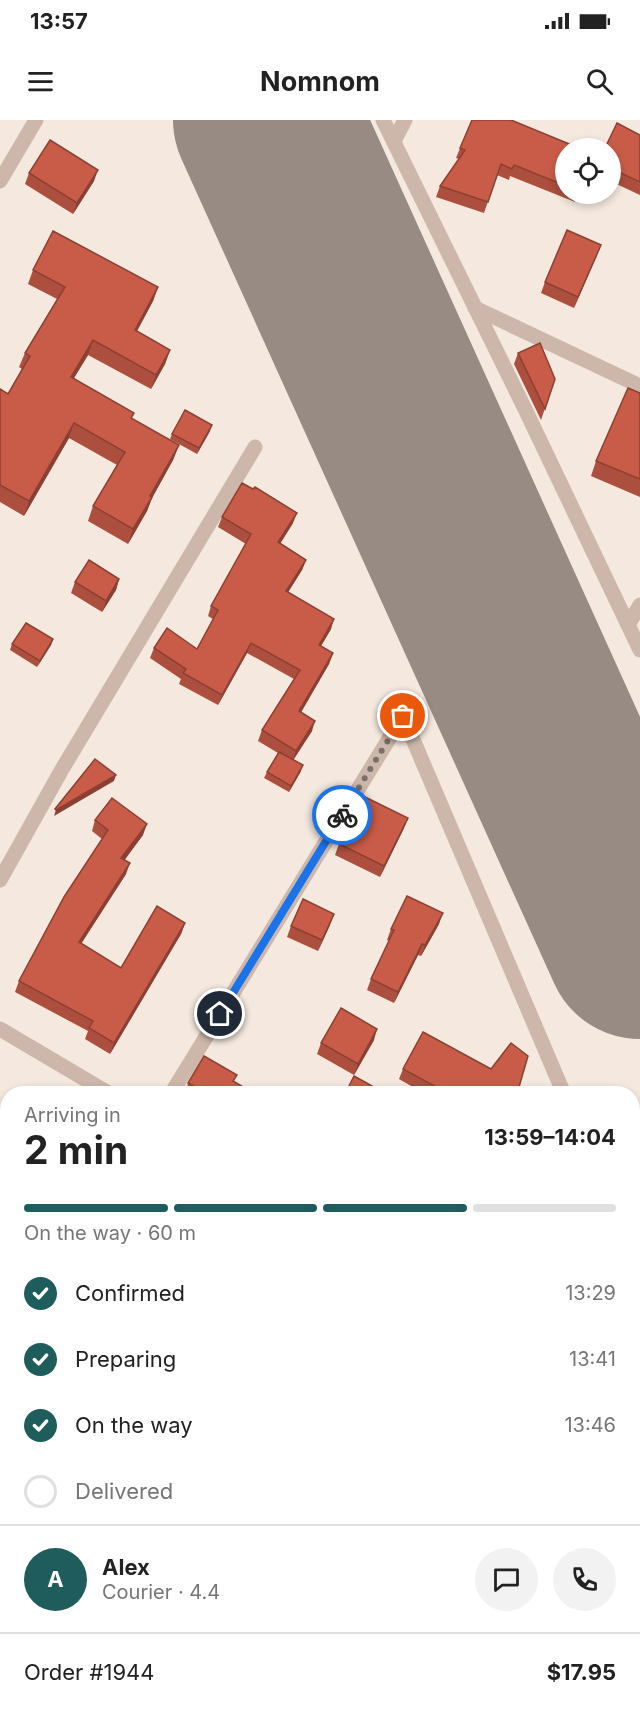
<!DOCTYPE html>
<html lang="en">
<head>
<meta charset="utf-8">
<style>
  :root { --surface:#fff; --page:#f2f2f2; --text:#222; --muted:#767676; --line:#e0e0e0; --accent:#1e5d5c }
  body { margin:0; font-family:Inter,sans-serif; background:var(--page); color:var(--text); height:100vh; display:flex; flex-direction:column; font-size:22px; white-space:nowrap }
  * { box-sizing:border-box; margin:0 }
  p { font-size:20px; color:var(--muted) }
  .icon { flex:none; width:33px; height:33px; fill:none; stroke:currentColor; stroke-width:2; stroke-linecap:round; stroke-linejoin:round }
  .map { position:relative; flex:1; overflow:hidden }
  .drawer { position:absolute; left:0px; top:966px; width:640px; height:636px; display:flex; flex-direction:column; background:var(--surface); border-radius:24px 24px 0 0; box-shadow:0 3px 9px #0003 }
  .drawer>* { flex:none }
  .fabs { position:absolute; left:555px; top:18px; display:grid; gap:12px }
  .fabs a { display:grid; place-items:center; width:66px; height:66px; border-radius:50%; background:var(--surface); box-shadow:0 3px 9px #0003; font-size:30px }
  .pin { position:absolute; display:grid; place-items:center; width:51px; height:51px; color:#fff; margin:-26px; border:3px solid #fff; border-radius:50%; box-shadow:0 2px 6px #0007 }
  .courier { position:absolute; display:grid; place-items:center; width:60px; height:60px; margin:-30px; border:4px solid #1a73e8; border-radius:50%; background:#fff; color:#222; box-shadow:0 2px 8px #0007 }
  .headline em { font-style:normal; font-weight:700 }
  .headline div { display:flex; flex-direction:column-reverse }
  .headline { display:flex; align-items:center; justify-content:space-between; height:102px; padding:0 24px }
  h1 { font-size:39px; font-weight:700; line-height:45px }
  .bar { display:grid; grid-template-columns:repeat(4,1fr); gap:9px 6px; align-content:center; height:72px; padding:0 24px }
  .bar i { height:8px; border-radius:4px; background:var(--line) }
  .bar .on { background:var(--accent) }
  .bar p { grid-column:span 4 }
  .line { display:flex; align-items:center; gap:15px; padding:0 24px; border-top:2px solid var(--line) }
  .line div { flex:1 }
  .round { display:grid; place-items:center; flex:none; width:63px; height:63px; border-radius:32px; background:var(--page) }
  ol { padding:0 24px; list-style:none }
  li { display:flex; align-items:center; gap:18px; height:66px }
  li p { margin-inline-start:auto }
  li .icon { padding:6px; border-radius:50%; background:var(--accent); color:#fff; stroke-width:4 }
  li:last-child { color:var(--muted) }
  li i { width:33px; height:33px; border:3px solid var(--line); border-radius:50% }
  .status { display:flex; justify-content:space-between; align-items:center; height:42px; padding:0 30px; background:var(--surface); direction:ltr }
  .status svg { height:16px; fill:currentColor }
  header { display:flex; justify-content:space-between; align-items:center; height:78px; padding:0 24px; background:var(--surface); font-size:27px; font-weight:700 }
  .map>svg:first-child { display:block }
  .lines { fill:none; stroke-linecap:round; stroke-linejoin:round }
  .runway { stroke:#978b84; stroke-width:188 }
  .minor { stroke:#cdb7aa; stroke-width:15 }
  .wall { fill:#ad4f3e }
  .shaded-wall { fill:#8d4032 }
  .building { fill:#c95c48; stroke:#8d4032; stroke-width:1.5 }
  .done { stroke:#7b6f69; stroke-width:6; stroke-dasharray:0 10.8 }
  .route { stroke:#1a73e8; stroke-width:8 }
</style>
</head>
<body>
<div class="status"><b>13:57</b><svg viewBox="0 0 49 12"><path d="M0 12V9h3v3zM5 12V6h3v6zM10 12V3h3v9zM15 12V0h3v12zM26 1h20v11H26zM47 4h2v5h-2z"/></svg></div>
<header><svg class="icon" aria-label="menu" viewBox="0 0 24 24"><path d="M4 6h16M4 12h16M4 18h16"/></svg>Nomnom<svg class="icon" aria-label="search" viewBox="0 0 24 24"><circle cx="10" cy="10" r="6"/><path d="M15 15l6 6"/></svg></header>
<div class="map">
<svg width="640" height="1602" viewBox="0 0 640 1602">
  <rect width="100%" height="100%" fill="#f4e8df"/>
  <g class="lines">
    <path class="runway" d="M267,0L640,825"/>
    <g class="minor">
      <path d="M383,0L525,289L640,530"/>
      <path d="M394,21L405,0"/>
      <path d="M0,61L36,0"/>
      <path d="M475,188L640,266"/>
      <path d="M628,505L640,485"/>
      <path d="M403,596L564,974"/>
      <path d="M0,760L61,651L255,327"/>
      <path d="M0,909L110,974"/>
      <path d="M171,974L403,596"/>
      <path d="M633,1132L640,1148"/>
      <path d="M0,1140L8,1124"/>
      <path d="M633,1310L640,1314"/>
    </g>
  </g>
  <g class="wall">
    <path d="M640,15V75L610,61V28Z"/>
    <path d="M460,28H566V74H579L575,82L510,56L509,60L497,55L484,93L436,77L440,66L459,39L456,38Z"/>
    <path d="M29,53L94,61L73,94L25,64Z"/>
    <path d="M597,135L574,188L541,173L545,162Z"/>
    <path d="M33,150L158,167L153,181L137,211L170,230L165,244L151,269L88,235L74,258L132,299L179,325L173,340L152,378L147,391L128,424L88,401L93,386L117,345L69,318L24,396L0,382V269L8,274L22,249L19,247L25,233L57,179L28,164Z"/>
    <path d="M518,233L555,259L541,300L514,244Z"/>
    <path d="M640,273V377L591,356L596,341Z"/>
    <path d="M210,311L197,334L170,319L172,314Z"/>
    <path d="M222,397L293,403L280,424L306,440L302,450L288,472L331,509L321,526L333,533L329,544L301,592L312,611L293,640L301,651L289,672L264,658L267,652L278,633L258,621L262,610L294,559L247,533L218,585L179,564L181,559L150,538L154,528L197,529L213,499L208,496L211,486L246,424L218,407Z"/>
    <path d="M119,459L116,470L102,492L71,473L75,462Z"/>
    <path d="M53,519L51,525L37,547L10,530L12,524Z"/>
    <path d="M95,700L143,715L124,740L126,754L81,824L121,848L185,803L181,814L110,934L85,919L88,911L15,872L19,861L102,719L92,711Z"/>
    <path d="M404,708L380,757L335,735L339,724Z"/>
    <path d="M439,804L421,836L418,835L394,883L367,870L371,859L389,821L387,820L391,809Z"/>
    <path d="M330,805L318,831L287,817L291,806Z"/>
    <path d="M374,920L354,955L317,934L321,923Z"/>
    <path d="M403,949L517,974H425L399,959Z"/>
    <path d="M234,962L255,974H185L188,963Z"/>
    <path d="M0,1185L8,1189V1204L2,1216L0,1215Z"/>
    <path d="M0,1250L8,1254V1306L4,1313L0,1312Z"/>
    <path d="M633,1524L640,1528V1602H627L616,1594H633Z"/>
  </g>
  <g class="shaded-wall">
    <path d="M98,50L94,61L73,94L77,83Z"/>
    <path d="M601,125L597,135L574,188L578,177Z"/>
    <path d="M158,167L153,181L130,224L135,210Z"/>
    <path d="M93,220L88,235L66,271L71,257Z"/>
    <path d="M170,230L165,244L151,269L156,255Z"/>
    <path d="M74,303L69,318L24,396L29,381Z"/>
    <path d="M212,305L210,311L197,334L199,328Z"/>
    <path d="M179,325L173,340L152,378L147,391L128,424L133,409L150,376Z"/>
    <path d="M297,393L293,403L274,433L278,422Z"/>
    <path d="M306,440L302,450L282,482L286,471Z"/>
    <path d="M119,459L116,470L102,492L106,481Z"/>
    <path d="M334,499L331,509L315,536L319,525Z"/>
    <path d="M53,519L51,525L37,547L40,541Z"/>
    <path d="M251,523L247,533L218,585L222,575Z"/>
    <path d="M333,533L329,544L296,601L299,591Z"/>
    <path d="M315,601L312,611L292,642L296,631Z"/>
    <path d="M303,645L301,651L289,672L291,666Z"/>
    <path d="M116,655L114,661L54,696L56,690Z"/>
    <path d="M408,698L404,708L380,757L384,746Z"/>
    <path d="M147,704L143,715L118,749L121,738Z"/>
    <path d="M130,743L126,754L75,833L79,822Z"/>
    <path d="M443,793L439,804L421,836L425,825Z"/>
    <path d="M334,794L330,805L318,831L322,820Z"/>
    <path d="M185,803L181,814L110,934L114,923Z"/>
    <path d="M422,824L418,835L394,883L398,872Z"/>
    <path d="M377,909L374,920L354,955L358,944Z"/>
    <path d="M8,1016V1023L0,1034V1027Z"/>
    <path d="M8,1545V1554L0,1565V1556Z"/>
  </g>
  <g class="building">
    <path d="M472,0H511L579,28H566V66L514,45L512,49L501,44L488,82L440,66L465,30L460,28Z"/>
    <path d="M617,3L640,15V62L610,48V28H605Z"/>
    <path d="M50,20L98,50L77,83L29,53Z"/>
    <path d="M567,110L601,125L578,177L545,162Z"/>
    <path d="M53,111L158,167L135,210L170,230L156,255L93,220L71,257L134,293L131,298L179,325L150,376L152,377L133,409L93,386L125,332L74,303L29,381L0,365V269L8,274L30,236L25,233L65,167L33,150Z"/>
    <path d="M540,223L555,259L545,289L518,233Z"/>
    <path d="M628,268L640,273V359L596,341Z"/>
    <path d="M185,290L212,305L199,328L172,314Z"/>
    <path d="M242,363L253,369L255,367L297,393L278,422L306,440L286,471L334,499L319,525L333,533L299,591L315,601L296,631L262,610L300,550L251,523L222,575L183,553L186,549L154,528L167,508L197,529L218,490L211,486L251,414L222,397Z"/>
    <path d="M89,440L119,459L106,481L75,462Z"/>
    <path d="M26,503L53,519L40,541L12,524Z"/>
    <path d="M279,632L303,645L291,666L267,652Z"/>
    <path d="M95,639L116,655L56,690L55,689Z"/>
    <path d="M363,676L408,698L384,746L339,724Z"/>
    <path d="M112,678L147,704L121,738L130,743L79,822L121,848L157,786L185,803L114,923L89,908L93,901L19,861L64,777L108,710L95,700Z"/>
    <path d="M407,776L443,793L425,825L422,824L398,872L371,859L394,810L391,809Z"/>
    <path d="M303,779L334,794L322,820L291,806Z"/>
    <path d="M341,888L377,909L358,944L321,923Z"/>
    <path d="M423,912L491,949L511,923L528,936L517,974H449L403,949Z"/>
    <path d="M204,936L237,955L233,961L255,974H207L188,963Z"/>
    <path d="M354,956L374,967L371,974H345Z"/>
    <path d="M0,992L8,997V1016L0,1027Z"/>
    <path d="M0,1185L8,1189V1202L4,1210L0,1208Z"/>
    <path d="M0,1250L8,1254V1302L0,1299Z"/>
    <path d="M8,1447V1545L0,1556V1458Z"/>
    <path d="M633,1524L640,1528V1588L633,1583Z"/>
  </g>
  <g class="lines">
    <path class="done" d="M342,695L403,596"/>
    <path class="route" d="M220,894L342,695"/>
  </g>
</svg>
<div class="fabs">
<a><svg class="icon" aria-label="locate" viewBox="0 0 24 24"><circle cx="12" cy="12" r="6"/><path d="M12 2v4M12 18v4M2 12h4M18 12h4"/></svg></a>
</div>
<div class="pin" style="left:403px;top:596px;background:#ea580c"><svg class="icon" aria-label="bag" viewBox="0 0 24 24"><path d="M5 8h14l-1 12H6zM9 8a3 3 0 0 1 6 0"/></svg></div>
<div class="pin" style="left:220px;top:894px;background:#1f2937"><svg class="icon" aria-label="home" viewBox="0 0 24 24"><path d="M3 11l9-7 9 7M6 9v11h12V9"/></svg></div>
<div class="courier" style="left:342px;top:695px"><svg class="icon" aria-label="bike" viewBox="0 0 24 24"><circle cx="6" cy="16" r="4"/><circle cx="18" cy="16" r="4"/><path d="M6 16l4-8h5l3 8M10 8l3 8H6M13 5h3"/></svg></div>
<section class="drawer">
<div class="headline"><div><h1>2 min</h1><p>Arriving in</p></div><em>13:59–14:04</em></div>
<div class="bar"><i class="on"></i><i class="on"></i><i class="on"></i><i></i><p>On the way · 60 m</p></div>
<ol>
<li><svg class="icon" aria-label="check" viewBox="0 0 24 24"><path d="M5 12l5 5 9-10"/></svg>Confirmed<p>13:29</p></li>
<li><svg class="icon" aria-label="check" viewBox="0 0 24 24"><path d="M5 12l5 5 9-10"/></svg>Preparing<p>13:41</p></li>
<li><svg class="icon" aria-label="check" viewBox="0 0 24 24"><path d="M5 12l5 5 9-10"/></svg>On the way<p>13:46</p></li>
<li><i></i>Delivered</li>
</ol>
<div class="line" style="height:108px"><b class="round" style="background:var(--accent);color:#fff">A</b><div><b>Alex</b><p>Courier · 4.4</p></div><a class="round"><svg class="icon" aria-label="chat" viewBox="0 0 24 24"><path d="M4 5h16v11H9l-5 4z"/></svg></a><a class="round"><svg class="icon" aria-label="phone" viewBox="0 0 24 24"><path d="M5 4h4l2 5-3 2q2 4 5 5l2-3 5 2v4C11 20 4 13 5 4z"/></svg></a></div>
<div class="line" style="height:78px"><div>Order #1944</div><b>$17.95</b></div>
</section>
</div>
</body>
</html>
